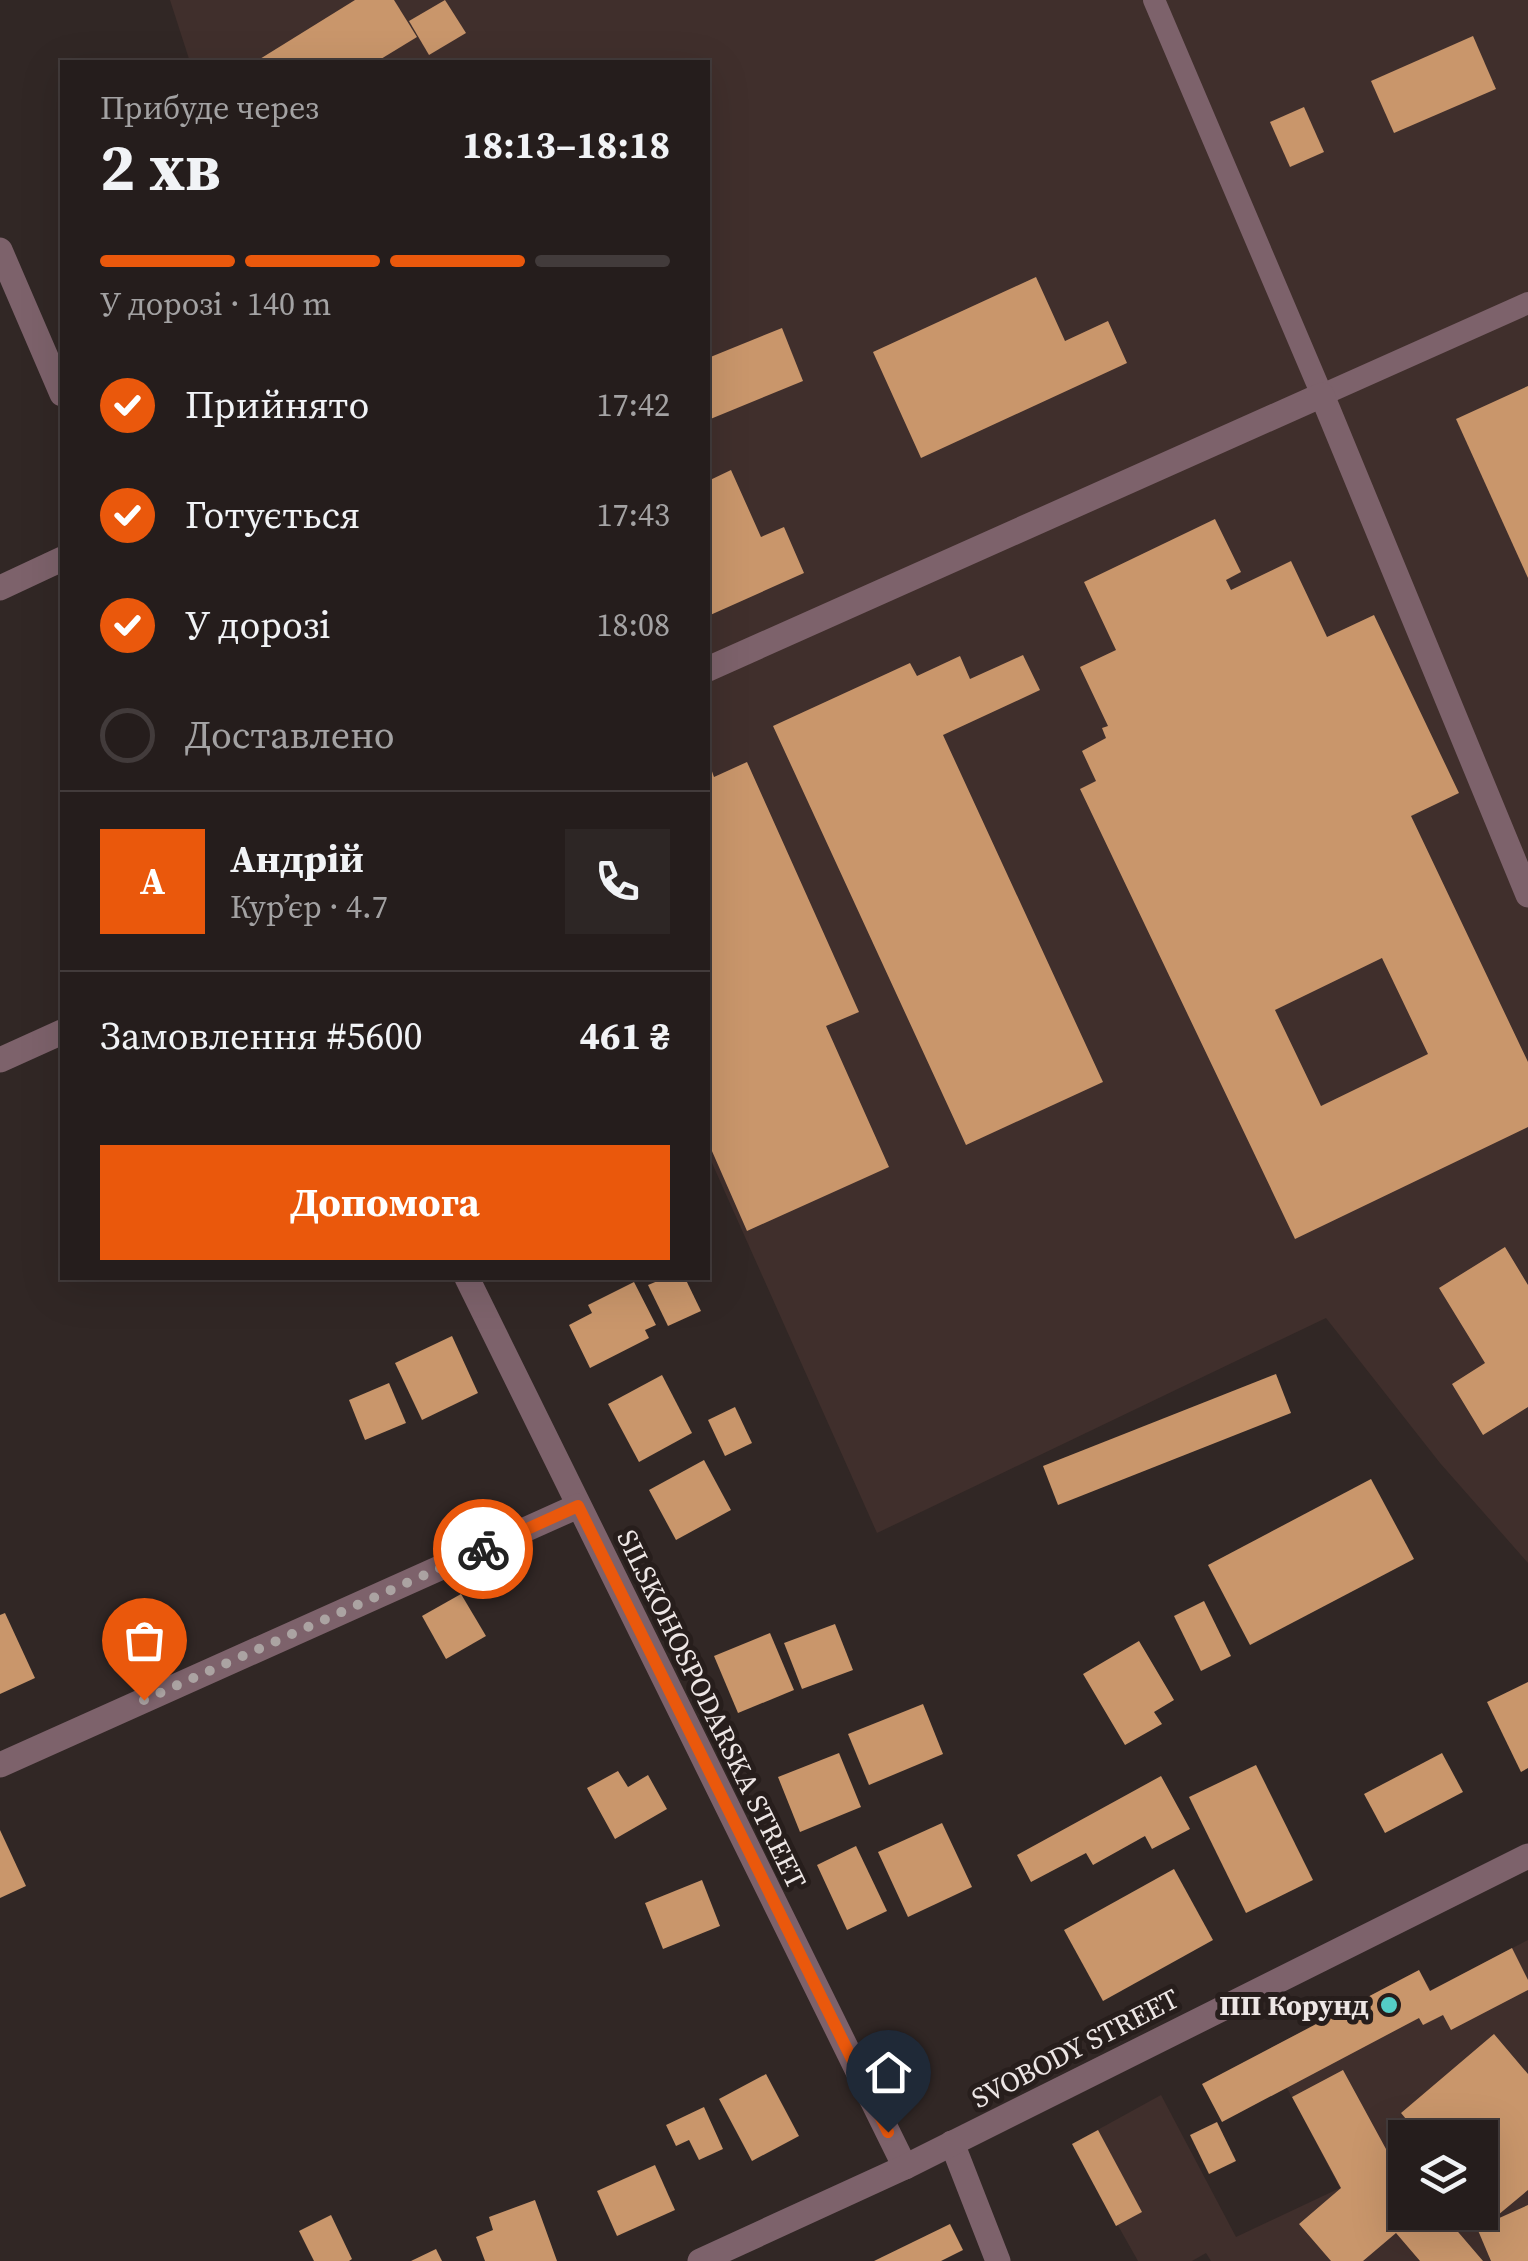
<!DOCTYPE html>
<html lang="uk">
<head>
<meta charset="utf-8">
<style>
  :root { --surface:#251d1c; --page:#2d2625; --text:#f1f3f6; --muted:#a3a2a3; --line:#423b3b; --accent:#ea580c }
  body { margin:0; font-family:"Source Serif 4",serif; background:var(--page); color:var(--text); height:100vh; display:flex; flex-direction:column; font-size:38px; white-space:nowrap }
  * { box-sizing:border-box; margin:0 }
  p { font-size:32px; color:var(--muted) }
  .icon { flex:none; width:55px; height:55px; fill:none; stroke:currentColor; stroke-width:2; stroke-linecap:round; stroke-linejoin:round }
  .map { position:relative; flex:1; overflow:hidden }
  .side { position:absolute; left:60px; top:60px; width:650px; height:1220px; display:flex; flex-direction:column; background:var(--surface); border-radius:0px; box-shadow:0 10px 40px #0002,0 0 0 2px var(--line) }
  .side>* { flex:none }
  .controls { position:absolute; left:1388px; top:2120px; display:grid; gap:20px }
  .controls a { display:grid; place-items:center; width:110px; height:110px; border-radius:0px; background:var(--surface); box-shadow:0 10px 40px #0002,0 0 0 2px var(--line); font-size:50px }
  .pin { position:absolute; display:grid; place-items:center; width:85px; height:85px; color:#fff; margin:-102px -42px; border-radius:50% 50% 50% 0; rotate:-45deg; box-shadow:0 0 10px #0007 }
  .pin .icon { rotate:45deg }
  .courier { position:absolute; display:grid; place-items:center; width:100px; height:100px; margin:-50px; border:8px solid #ea580c; border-radius:50%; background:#fff; color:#222; box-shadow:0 2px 12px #0007 }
  .overview em { font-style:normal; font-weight:700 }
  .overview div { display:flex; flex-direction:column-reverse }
  .overview { display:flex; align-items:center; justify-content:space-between; height:170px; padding:0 40px }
  h1 { font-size:65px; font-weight:700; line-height:75px }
  .bar { display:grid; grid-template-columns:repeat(4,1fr); gap:15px 10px; align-content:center; height:120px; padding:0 40px }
  .bar i { height:12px; border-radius:8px; background:var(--line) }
  .bar .selected { background:var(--accent) }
  .bar p { grid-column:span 4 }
  .line { display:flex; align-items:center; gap:25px; padding:0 40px; border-top:2px solid var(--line) }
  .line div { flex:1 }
  .round { display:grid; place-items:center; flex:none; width:105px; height:105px; border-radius:0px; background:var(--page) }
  ol { padding:0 40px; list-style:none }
  li { display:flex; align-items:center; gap:30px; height:110px }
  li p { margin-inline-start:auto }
  li .icon { padding:10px; border-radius:50%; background:var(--accent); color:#fff; stroke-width:4 }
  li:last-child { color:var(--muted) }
  li i { width:55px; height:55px; border:5px solid var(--line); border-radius:50% }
  .cta { display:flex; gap:20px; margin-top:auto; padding:20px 40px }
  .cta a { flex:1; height:115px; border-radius:0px; background:var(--accent); color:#fff; font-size:40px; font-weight:700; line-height:115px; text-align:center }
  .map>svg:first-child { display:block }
  .built { fill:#402f2c; fill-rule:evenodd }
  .building { fill:#c9966b; fill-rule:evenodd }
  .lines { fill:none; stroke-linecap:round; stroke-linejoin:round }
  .service { stroke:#7d626b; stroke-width:22 }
  .minor { stroke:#7d626b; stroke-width:25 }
  .tertiary { stroke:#7d626b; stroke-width:25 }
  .done { stroke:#aba3a2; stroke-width:10; stroke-dasharray:0 18 }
  .route { stroke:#ea580c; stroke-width:12 }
  .poi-dot { fill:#54cdc6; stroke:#271e1c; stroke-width:4 }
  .labels { text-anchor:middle; stroke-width:10; stroke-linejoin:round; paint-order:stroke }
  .street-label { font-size:28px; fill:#ede6e5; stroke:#271e1c }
  .poi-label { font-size:28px; font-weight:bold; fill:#ede6e5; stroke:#271e1c; text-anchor:end }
</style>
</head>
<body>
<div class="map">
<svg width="1528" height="2261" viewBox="0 0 1528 2261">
  <rect width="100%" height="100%" fill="#312725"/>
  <g class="built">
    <path d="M170,0H1528V1563L1440,1463L1326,1318L877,1533L708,1154V62H190Z"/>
    <path d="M1528,1940V2261H1211L1206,2253L1192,2261H1138L1072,2144L1161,2095L1236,2237L1340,2188L1267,2050L1419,1970L1431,1990ZM1405,2138H1480V2212H1405Z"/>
  </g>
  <g class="building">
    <path d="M355,0H394L417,37L376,62H255Z"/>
    <path d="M445,0L466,33L429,55L409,21Z"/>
    <path d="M1473,36L1496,89L1394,133L1371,81Z"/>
    <path d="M1304,107L1324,152L1290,167L1270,122Z"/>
    <path d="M1036,277L1065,341L1108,321L1127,363L921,458L873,352Z"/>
    <path d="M782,328L803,381L708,420V358Z"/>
    <path d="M1528,386V578L1456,419Z"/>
    <path d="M731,470L761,537L784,527L804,573L708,616V481Z"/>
    <path d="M1215,519L1241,572L1226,580L1231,590L1291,561L1327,637L1374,615L1459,793L1411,816L1528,1062V1127L1295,1239L1080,789L1096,781L1082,751L1106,738L1102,728L1108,726L1080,667L1116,650L1084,582ZM1382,958L1428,1054L1321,1106L1275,1010Z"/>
    <path d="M1023,655L1040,690L943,735L1103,1082L966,1145L773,726L910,663L917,676L960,656L970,679Z"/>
    <path d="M708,760L714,777L747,762L859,1012L826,1026L889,1167L747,1231L708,1142Z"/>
    <path d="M1505,1247L1528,1285V1407L1483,1435L1452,1384L1485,1363L1439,1288Z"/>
    <path d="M665,1278H685L701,1311L668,1326L648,1285Z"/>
    <path d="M634,1282L656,1325L645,1330L649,1338L590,1368L569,1325L592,1313L588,1305Z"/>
    <path d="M452,1336L478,1393L422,1420L395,1363Z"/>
    <path d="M1276,1374L1291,1413L1058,1505L1043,1466Z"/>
    <path d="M662,1375L692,1433L639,1462L608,1404Z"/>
    <path d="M389,1383L406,1423L365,1440L349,1400Z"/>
    <path d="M735,1407L752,1443L725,1456L708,1420Z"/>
    <path d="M704,1460L731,1510L676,1540L649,1490Z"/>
    <path d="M1371,1479L1414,1559L1250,1645L1208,1565Z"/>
    <path d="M461,1594L486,1636L446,1659L422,1616Z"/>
    <path d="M1204,1601L1231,1656L1201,1671L1174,1616Z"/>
    <path d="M5,1613L35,1678L0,1694V1615Z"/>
    <path d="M835,1624L853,1670L802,1689L784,1643Z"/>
    <path d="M770,1633L794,1690L738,1713L714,1656Z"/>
    <path d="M1139,1641L1174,1700L1154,1712L1162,1724L1125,1745L1083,1674Z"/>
    <path d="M1528,1682V1768L1521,1772L1487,1702Z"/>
    <path d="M923,1704L943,1754L869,1785L848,1734Z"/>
    <path d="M839,1753L861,1807L800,1832L778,1777Z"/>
    <path d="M1442,1753L1463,1792L1385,1833L1364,1794Z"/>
    <path d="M1256,1765L1313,1880L1246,1913L1189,1797Z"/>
    <path d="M618,1771L628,1787L648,1775L667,1809L615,1839L587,1788Z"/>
    <path d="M1161,1776L1190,1829L1152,1849L1145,1836L1093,1865L1086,1853L1031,1882L1017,1855Z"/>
    <path d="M942,1823L972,1887L908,1917L878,1852Z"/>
    <path d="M0,1830L26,1886L0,1898Z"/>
    <path d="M856,1846L887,1911L847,1930L817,1865Z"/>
    <path d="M1174,1869L1213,1940L1103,2001L1064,1930Z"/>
    <path d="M702,1880L720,1926L663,1949L645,1903Z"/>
    <path d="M1512,1948L1528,1980V1990L1451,2030L1443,2015L1423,2025L1419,2018L1222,2122L1202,2084L1419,1970L1430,1991Z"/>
    <path d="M1494,2034L1528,2074V2190L1492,2220L1480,2206V2138H1422L1401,2113Z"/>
    <path d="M1343,2070L1386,2149L1405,2171V2212H1441L1483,2261H1420L1396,2233L1363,2261H1331L1299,2224L1341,2188L1292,2097Z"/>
    <path d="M766,2074L799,2136L752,2161L719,2099Z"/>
    <path d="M704,2107L723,2149L699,2160L689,2140L676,2146L666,2125Z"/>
    <path d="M1217,2122L1236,2161L1209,2174L1190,2135Z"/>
    <path d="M1098,2130L1142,2212L1116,2226L1072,2144Z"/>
    <path d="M655,2165L675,2210L617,2236L597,2191Z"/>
    <path d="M535,2200L557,2261H485L476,2237L493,2230L489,2217Z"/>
    <path d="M1528,2205V2261H1491L1477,2228Z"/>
    <path d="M331,2215L352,2259L349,2261H314L299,2231Z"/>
    <path d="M950,2224L963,2250L941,2261H874Z"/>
    <path d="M436,2249L442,2261H411Z"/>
  </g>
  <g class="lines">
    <path class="service" d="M1154,0L1322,395L1528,303"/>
    <g class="minor">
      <path d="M0,250L62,394"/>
      <path d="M0,588L62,559"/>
      <path d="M708,669L1322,395L1528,895"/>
      <path d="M0,1060L62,1032"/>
      <path d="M467,1278L905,2167"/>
      <path d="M0,1765L578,1506"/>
      <path d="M952,2143L998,2261"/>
    </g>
    <path class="tertiary" d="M700,2261L905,2167L1528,1856"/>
  </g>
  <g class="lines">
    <path class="done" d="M144,1700L483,1549"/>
    <path class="route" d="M483,1549L578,1506L888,2132"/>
  </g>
  <circle class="poi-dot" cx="1389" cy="2005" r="10"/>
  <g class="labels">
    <g class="street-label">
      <text transform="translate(712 1709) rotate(64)" y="10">SILSKOHOSPODARSKA STREET</text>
      <text transform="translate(1075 2048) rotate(-27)" y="10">SVOBODY STREET</text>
    </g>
    <g class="poi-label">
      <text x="1369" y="2015">ПП Корунд</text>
    </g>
  </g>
</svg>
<div class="controls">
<a><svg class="icon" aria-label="layers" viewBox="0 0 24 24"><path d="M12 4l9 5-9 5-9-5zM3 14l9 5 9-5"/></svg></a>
</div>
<div class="pin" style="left:144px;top:1700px;background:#ea580c"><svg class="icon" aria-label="bag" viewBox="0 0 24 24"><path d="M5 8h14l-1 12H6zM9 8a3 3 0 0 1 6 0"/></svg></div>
<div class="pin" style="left:888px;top:2132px;background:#1f2937"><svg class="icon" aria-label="home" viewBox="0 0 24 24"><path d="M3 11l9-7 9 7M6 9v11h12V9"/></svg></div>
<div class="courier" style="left:483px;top:1549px"><svg class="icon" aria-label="bike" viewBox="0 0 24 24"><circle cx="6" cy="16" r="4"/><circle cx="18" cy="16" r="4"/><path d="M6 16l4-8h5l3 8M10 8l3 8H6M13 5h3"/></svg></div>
<section class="side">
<div class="overview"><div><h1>2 хв</h1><p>Прибуде через</p></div><em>18:13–18:18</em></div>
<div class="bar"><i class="selected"></i><i class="selected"></i><i class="selected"></i><i></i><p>У дорозі · 140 m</p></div>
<ol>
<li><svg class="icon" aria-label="check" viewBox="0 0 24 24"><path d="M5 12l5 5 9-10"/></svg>Прийнято<p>17:42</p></li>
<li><svg class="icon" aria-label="check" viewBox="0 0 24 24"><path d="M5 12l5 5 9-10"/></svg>Готується<p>17:43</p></li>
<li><svg class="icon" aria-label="check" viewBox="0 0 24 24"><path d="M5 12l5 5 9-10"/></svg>У дорозі<p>18:08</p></li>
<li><i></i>Доставлено</li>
</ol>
<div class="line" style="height:180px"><b class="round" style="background:var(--accent);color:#fff">А</b><div><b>Андрій</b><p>Кур’єр · 4.7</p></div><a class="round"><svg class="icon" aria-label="phone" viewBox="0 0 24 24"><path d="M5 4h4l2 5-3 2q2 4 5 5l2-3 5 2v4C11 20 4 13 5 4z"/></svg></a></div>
<div class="line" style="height:130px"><div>Замовлення #5600</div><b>461 ₴</b></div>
<div class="cta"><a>Допомога</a></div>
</section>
</div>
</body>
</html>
